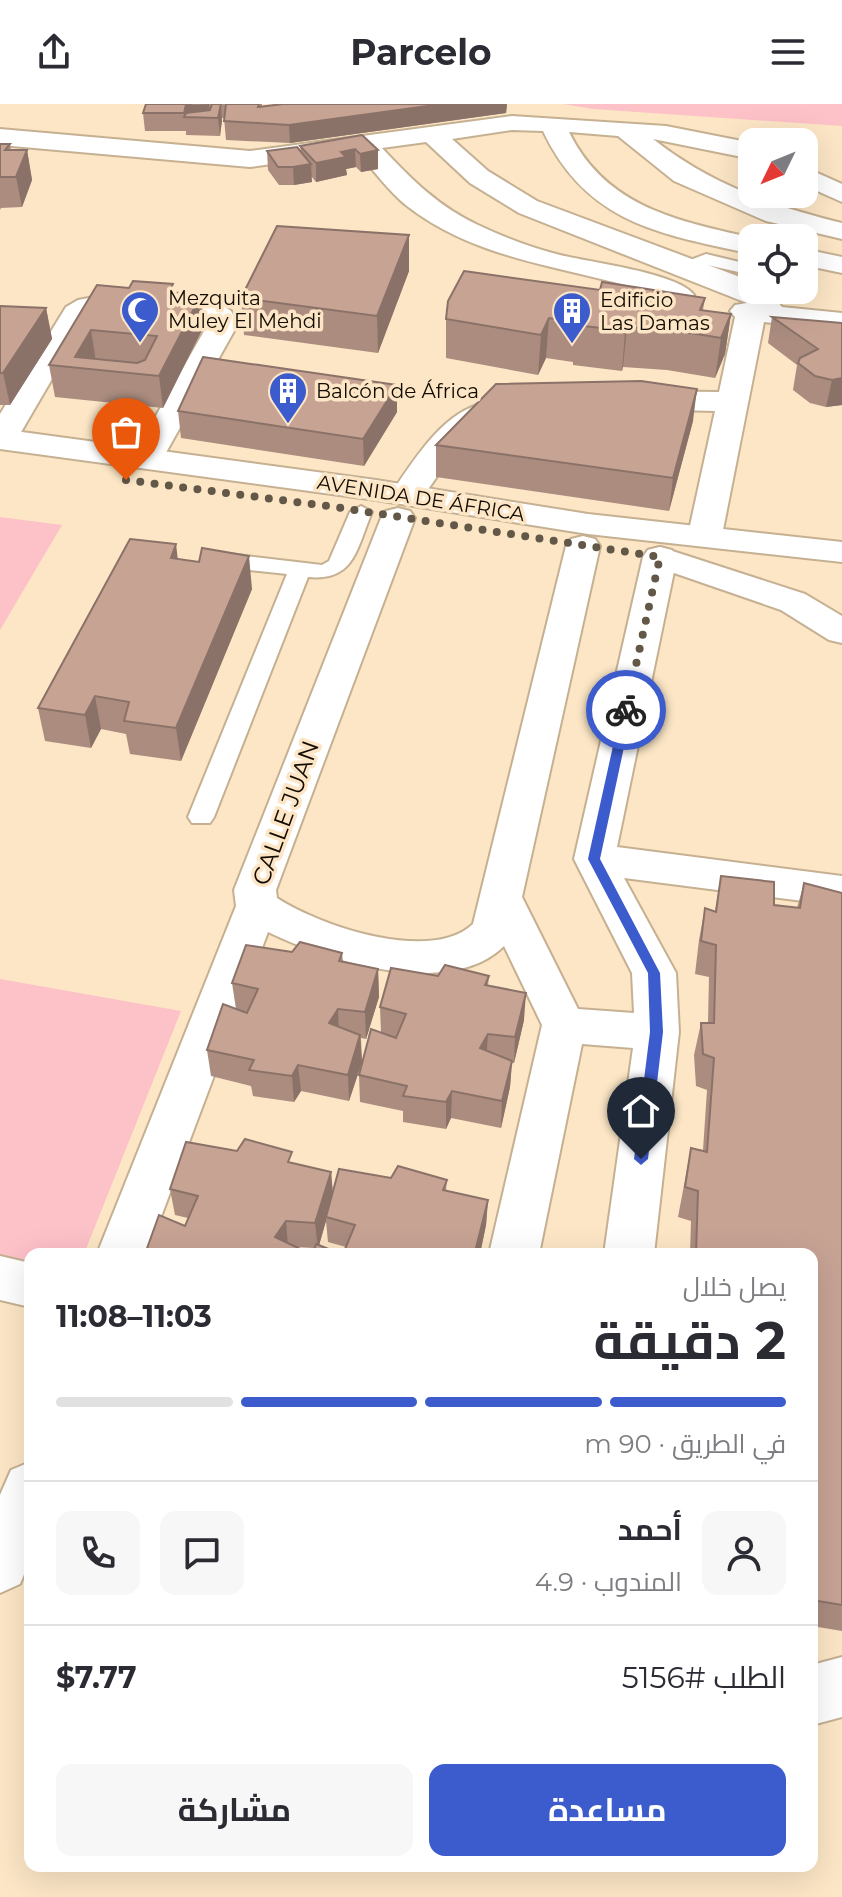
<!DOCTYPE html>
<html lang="ar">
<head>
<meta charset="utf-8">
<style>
  :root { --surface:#fff; --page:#f7f7f7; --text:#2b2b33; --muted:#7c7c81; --line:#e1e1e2; --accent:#3c5bcd }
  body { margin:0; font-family:Montserrat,Cairo,sans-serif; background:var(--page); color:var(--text); direction:rtl; height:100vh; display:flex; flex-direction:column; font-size:30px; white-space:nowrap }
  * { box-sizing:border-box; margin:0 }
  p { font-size:26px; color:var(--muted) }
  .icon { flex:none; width:44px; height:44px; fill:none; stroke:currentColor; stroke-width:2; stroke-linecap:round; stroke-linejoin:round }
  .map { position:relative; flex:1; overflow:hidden; direction:ltr }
  .side { position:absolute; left:24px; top:1144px; width:794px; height:624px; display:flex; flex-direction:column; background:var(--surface); border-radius:16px; box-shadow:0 8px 32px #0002; direction:rtl }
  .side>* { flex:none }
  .needle { width:52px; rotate:227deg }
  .fabs { position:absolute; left:738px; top:24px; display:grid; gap:16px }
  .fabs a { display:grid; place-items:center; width:80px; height:80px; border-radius:16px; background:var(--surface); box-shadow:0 8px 32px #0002; font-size:40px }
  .pin { position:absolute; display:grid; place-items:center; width:68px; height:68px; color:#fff; margin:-82px -34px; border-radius:50% 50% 50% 0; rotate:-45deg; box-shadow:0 0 8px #0007 }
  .pin .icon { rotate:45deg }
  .courier { position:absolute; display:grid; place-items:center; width:80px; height:80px; margin:-40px; border:6px solid #3c5bcd; border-radius:50%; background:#fff; color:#222; box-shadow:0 2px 10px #0007 }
  .summary em { font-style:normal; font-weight:700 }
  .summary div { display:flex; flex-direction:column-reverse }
  .summary { display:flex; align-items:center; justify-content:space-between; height:136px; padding:0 32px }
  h1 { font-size:52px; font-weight:700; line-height:60px }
  .bar { display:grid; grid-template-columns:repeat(4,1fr); gap:12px 8px; align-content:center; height:96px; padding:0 32px }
  .bar i { height:10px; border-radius:6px; background:var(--line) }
  .bar .active { background:var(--accent) }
  .bar p { grid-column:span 4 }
  .line { display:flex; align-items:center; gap:20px; padding:0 32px; border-top:2px solid var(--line) }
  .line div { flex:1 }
  .round { display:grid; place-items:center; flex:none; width:84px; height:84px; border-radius:16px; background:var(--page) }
  .primary-button { display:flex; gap:16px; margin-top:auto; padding:16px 32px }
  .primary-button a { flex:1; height:92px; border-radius:16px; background:var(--accent); color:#fff; font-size:32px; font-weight:700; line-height:92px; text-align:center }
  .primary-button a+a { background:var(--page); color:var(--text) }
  header { display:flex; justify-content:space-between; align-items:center; height:104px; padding:0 32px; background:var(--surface); font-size:36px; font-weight:700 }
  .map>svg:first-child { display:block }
  .green { fill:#fdc1c8 }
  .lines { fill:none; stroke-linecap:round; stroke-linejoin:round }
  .lane-casing { stroke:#c5b092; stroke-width:4 }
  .street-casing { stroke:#c5b092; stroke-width:4 }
  .secondary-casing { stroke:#c5b092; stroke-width:4 }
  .lane { fill:#fff; fill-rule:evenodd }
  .street { fill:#fff; fill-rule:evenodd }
  .secondary { fill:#fff; fill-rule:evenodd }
  .wall { fill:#ab8c7f }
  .shaded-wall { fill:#8b7268 }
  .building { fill:#c7a394; stroke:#8b7268; stroke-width:2; fill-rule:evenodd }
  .route { fill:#3c5bcd }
  .done { stroke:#635847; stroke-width:8; stroke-dasharray:0 14.4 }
  .labels { text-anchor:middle; stroke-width:7; stroke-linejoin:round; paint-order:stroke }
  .far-poi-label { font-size:20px; fill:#110b02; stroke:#fce6c6; text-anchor:start }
  .far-street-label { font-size:20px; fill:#110b02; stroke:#fce6c6 }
  .street-label { font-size:24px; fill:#110b02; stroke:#fce6c6 }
</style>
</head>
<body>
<header><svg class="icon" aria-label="menu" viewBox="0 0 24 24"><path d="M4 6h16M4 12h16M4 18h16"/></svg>Parcelo<svg class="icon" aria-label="share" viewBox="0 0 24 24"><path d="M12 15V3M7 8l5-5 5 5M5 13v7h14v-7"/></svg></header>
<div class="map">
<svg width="842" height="1793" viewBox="0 0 842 1793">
  <rect width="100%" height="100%" fill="#fce6c6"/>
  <g class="green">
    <path d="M563,0H842V22L593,5Z"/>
    <path d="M0,413L62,421L0,526Z"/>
    <path d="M0,875L181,907L84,1150H30V1166L0,1160Z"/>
  </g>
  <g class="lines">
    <g class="lane-casing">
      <g id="lane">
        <path d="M706,150L752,161V171L707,161L681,168L672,163Z"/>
        <path d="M361,402L372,408C357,443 355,478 308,473L214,713L210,719H192L188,713L287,470L212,462L201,455L212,448L322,461L329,457L350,408Z"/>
      </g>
    </g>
    <g class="street-casing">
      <g id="street">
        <path d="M512,12L666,22L752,39V55L653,35C712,81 770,101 842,119V135L766,117L674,77L618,32L569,28C606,104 679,117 753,134L752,150C661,130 587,120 543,27L512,26L452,35L488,67L537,97L748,176L752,178V186L770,188L782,203L842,209V227L764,218L722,431L717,438L705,441L693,438L688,431L715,307L635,305L624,303L620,296L624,289L635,287L719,288L735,213L730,207L735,201L747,199L519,109L470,79L426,38L382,44C411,75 439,103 478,121C503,133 533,144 560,151C588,158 679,169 694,191L690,197C670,202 651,188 632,183C555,161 474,154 407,102C389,88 373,65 357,48L250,63L0,41V25L250,47Z"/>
        <path d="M804,63L842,80V98L804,81Z"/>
        <path d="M804,145L842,153V169L804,161Z"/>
        <path d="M121,188L222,201L231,207L238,220L159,361L148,364L137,361L132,354L208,220L204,215C168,210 120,195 87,215L17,335L12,342L0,344V310L66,203L78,196Z"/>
        <path d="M481,300L492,302L497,309L455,347L419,398L407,401L395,398L390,391C412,359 441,310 481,300Z"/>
        <path d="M398,404L410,407L415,414L276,786L277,794C320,822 431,860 473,820L566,442L571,435L583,432L595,435L600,442L522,793L578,905L634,909L632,869L574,755L643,453L648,446L660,443L672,446L677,453L617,743L842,772V802L624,774L676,869L679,928L654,1150H604L633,944L582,940L539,1150H489L542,921L504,842C449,896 328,857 268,828L147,1150H97L236,802L234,786L381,414L386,407Z"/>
        <path d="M0,1152L30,1159V1203L0,1196Z"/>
        <path d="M30,1358V1456L20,1480L0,1489V1391L11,1366Z"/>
        <path d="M842,1553V1613L812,1621V1561Z"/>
      </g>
    </g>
    <g class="secondary-casing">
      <g id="secondary">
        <path d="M0,325L376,376L588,410L842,438V458L588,430L376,396L0,345Z"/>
        <path d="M660,443L805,490L842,512V539L829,536L781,506L648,460L643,453L648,446Z"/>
      </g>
    </g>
    <use href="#lane" class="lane"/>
    <use href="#street" class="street"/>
    <use href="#secondary" class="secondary"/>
  </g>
  <g class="wall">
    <path d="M146,0H262V3L283,0H507L506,9L290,39L226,36L224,14H222L220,32L186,31V27H145L143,9Z"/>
    <path d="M0,40H10L11,46H27L32,76L22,103L1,104L0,106Z"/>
    <path d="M300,42L378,46V65L361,68L356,63L346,65L347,71L316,78L311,72L312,78L294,81H279L268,66L267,47L301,48Z"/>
    <path d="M409,167L378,249L244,231L241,194Z"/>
    <path d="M97,181L174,188L204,222L163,304L55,293L49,261Z"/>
    <path d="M705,194L703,206L731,210L725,250L715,274L667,266L623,263L622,267L573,261V258L546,254L538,271L446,254V215Z"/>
    <path d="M0,202L46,204L52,235L10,301H0Z"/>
    <path d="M772,213L842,219V301L826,303L810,299L793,286L797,261L768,239Z"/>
    <path d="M178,307L397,308L364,362L181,334Z"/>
    <path d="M693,317L669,407L436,373V341Z"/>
    <path d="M178,455L252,485L181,657L130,650L126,630L101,625L91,644L45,637L38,604Z"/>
    <path d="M721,772L774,801L797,804L804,779L842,789V1527L812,1522V1150H690L691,1117L678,1113L691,1044L703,1046L707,986L696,982L694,951L701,919H708L709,873L695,870L699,836L705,804L715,807Z"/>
    <path d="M292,848L342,849L343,858L378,865L379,893L366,935L361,934L362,958L349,997L301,987L294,998L253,992L251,982L211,972L207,946L236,905L232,879Z"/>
    <path d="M438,872H489L488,882L524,916L514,959H512L510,983L501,1024L451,1014L446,1025L403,1018V1007L360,998L359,971L381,929L380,903Z"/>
    <path d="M293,1059L331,1068L333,1088L391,1074L447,1076L446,1087L488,1096L486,1121L480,1150H343L346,1143L328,1138L326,1117L319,1141L314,1144L296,1143L185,1122L188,1114L175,1111L170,1085Z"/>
  </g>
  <g class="shaded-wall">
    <path d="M209,0L210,9L184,13L186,1Z"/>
    <path d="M221,0L222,17L220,32L218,14Z"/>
    <path d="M442,0H507L506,9L290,39L289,21Z"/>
    <path d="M355,45L356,63L346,65L347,71L316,78V59L341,48Z"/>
    <path d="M27,46L32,76L22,103L16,73Z"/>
    <path d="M378,46V65L361,68L360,50Z"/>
    <path d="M311,60L312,78L294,81L293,63Z"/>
    <path d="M409,131V167L378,249L377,212Z"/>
    <path d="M201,191L204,222L163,304L159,272Z"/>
    <path d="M46,204L52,235L10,301L3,269Z"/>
    <path d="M731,210L725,250L715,274L721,234Z"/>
    <path d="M549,214L546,254L538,271L541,231Z"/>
    <path d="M627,223L623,263L622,267L625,227Z"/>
    <path d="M91,226L96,258L75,253Z"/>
    <path d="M842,274V301L826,303L832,276Z"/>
    <path d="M397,281V308L364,362L363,335Z"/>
    <path d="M697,285L693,317L669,407L673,374Z"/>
    <path d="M176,440L180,473L171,454Z"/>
    <path d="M249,452L252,485L181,657L176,624Z"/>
    <path d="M95,592L101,625L91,644L85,611Z"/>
    <path d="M378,865L379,893L366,935L365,908Z"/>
    <path d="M526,889L524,916L514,959L515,933Z"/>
    <path d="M338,905L339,932L329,919Z"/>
    <path d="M488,930L486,957L480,944Z"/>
    <path d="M360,931L362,958L349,997L348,971Z"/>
    <path d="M512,957L510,983L501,1024L502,997Z"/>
    <path d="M298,961L301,987L294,998L292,972Z"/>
    <path d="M452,987L451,1014L446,1025V998Z"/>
    <path d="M331,1068L333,1094L326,1113V1117L318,1145L315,1119Z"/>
    <path d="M488,1096L486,1121L480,1150H475Z"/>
    <path d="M286,1117L288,1142L275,1133Z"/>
  </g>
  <g class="building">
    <path d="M146,0H192L186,1L184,9H143Z"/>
    <path d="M212,0H221L218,14L184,13L186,9L210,6Z"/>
    <path d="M226,0H259L258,3L283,0H442L289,21L224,17Z"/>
    <path d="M362,31L378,46L360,50L355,45L341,48L346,53L316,59L300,42Z"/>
    <path d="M0,40H10L5,46H27L16,73H0Z"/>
    <path d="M297,43L311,60L293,63H278L267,47Z"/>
    <path d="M277,122L409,131L377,212L241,194Z"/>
    <path d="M464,167L600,186L602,178L705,194L700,206L731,210L721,234L672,226L627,223L625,227L576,221L578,219L549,214L541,231L446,215L448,197Z"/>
    <path d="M133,177L173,180L169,188L201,191L159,272L49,261L97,181L129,184ZM91,226L157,232L145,256L137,259L75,253Z"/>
    <path d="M0,202L46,204L3,269H0Z"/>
    <path d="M772,213L842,219V274L832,276L815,272L798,259L800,254L818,245Z"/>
    <path d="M203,253L397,281L363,335L178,307Z"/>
    <path d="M641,277L697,285L673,374L436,341L496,280Z"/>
    <path d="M130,435L176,440L171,454L199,458L202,444L249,452L176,624L124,617L129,598L95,592L85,611L38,604Z"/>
    <path d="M721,772L774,778V801L800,804L804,779L842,789V1501L812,1496V1150H696L698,1087L685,1083L691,1044L707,1048L714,954L703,950L701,919H714L716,841L701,837L705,804L716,808Z"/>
    <path d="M300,838L342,849L339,857L378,865L365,908L338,905L329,919L360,931L348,971L298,961L292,972L249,966L254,956L207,946L223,900L247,909L258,885L232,879L246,841L292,848Z"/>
    <path d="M445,861L489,872L485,881L526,889L515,933L488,930L480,944L512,957L502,997L452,987L446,998L403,992L407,982L359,971L371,925L396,934L406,910L380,903L391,864L438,872Z"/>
    <path d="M245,1035L292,1048L288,1058L331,1068L315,1119L286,1117L275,1133L309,1149L308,1150H145L159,1111L185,1122L198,1092L170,1085L186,1038L237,1047Z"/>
    <path d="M398,1062L447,1076L443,1086L488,1096L475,1148L445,1146L443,1150H343L355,1121L326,1113L339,1065L391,1074Z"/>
    <path d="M316,1140L341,1150H313Z"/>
  </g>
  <path class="route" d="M626,603L632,606L600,755L660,869L663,928L648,1055L641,1061L634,1055L650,928L648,869L588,755L621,606Z"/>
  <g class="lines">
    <path class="done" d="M126,376L335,403L660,453L626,606"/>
  </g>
  <defs>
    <g id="mosque-pin" transform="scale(2)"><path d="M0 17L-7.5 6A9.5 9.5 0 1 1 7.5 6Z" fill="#3c5bcd" stroke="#fce6c6"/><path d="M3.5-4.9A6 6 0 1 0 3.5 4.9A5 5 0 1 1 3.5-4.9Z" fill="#fff"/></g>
    <g id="building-pin" transform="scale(2)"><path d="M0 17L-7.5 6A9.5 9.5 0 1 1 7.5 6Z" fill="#3c5bcd" stroke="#fce6c6"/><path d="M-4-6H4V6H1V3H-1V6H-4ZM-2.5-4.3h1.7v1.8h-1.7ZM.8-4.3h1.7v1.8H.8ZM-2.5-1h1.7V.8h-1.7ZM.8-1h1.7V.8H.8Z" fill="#fff"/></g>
  </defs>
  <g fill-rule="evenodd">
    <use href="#mosque-pin" x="140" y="206"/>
    <use href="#building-pin" x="572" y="207"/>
    <use href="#building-pin" x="288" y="287"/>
  </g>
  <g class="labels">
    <g class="far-poi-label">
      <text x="168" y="201">Mezquita<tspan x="168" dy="23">Muley El Mehdi</tspan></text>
      <text x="600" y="203">Edificio<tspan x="600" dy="23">Las Damas</tspan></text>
      <text x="316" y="294">Balcón de África</text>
    </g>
    <g class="far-street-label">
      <text transform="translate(421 394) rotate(9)" y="7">AVENIDA DE ÁFRICA</text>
    </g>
    <g class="street-label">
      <text transform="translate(286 709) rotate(-70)" y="8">CALLE JUAN</text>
    </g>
  </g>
</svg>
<div class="fabs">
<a><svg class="needle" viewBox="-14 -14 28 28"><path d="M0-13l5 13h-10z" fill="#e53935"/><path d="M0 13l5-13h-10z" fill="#7c7c81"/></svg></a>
<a><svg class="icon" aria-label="locate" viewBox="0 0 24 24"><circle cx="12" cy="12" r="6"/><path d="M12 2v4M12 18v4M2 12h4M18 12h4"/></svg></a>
</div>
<div class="pin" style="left:126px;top:376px;background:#ea580c"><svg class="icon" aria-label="bag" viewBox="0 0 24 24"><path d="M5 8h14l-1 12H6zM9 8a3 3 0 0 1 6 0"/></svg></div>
<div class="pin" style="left:641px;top:1055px;background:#1f2937"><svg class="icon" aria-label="home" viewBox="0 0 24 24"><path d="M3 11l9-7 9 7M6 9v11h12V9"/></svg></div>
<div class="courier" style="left:626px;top:606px"><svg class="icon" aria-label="bike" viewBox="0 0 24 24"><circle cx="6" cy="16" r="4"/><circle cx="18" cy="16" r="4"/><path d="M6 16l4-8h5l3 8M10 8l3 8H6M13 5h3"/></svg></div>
<section class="side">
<div class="summary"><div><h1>2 دقيقة</h1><p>يصل خلال</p></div><em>11:03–11:08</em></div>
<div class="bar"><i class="active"></i><i class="active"></i><i class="active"></i><i></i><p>في الطريق · 90 m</p></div>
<div class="line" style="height:144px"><a class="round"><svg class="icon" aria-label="person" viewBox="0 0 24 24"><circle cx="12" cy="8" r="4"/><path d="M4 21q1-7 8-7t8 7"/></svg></a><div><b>أحمد</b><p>المندوب · 4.9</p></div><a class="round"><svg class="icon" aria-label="chat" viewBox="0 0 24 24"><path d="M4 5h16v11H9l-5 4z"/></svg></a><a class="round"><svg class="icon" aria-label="phone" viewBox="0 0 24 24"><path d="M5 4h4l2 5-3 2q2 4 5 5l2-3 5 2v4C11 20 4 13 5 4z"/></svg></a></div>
<div class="line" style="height:104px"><div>الطلب #5156</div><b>$7.77</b></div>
<div class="primary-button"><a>مساعدة</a><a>مشاركة</a></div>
</section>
</div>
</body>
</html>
